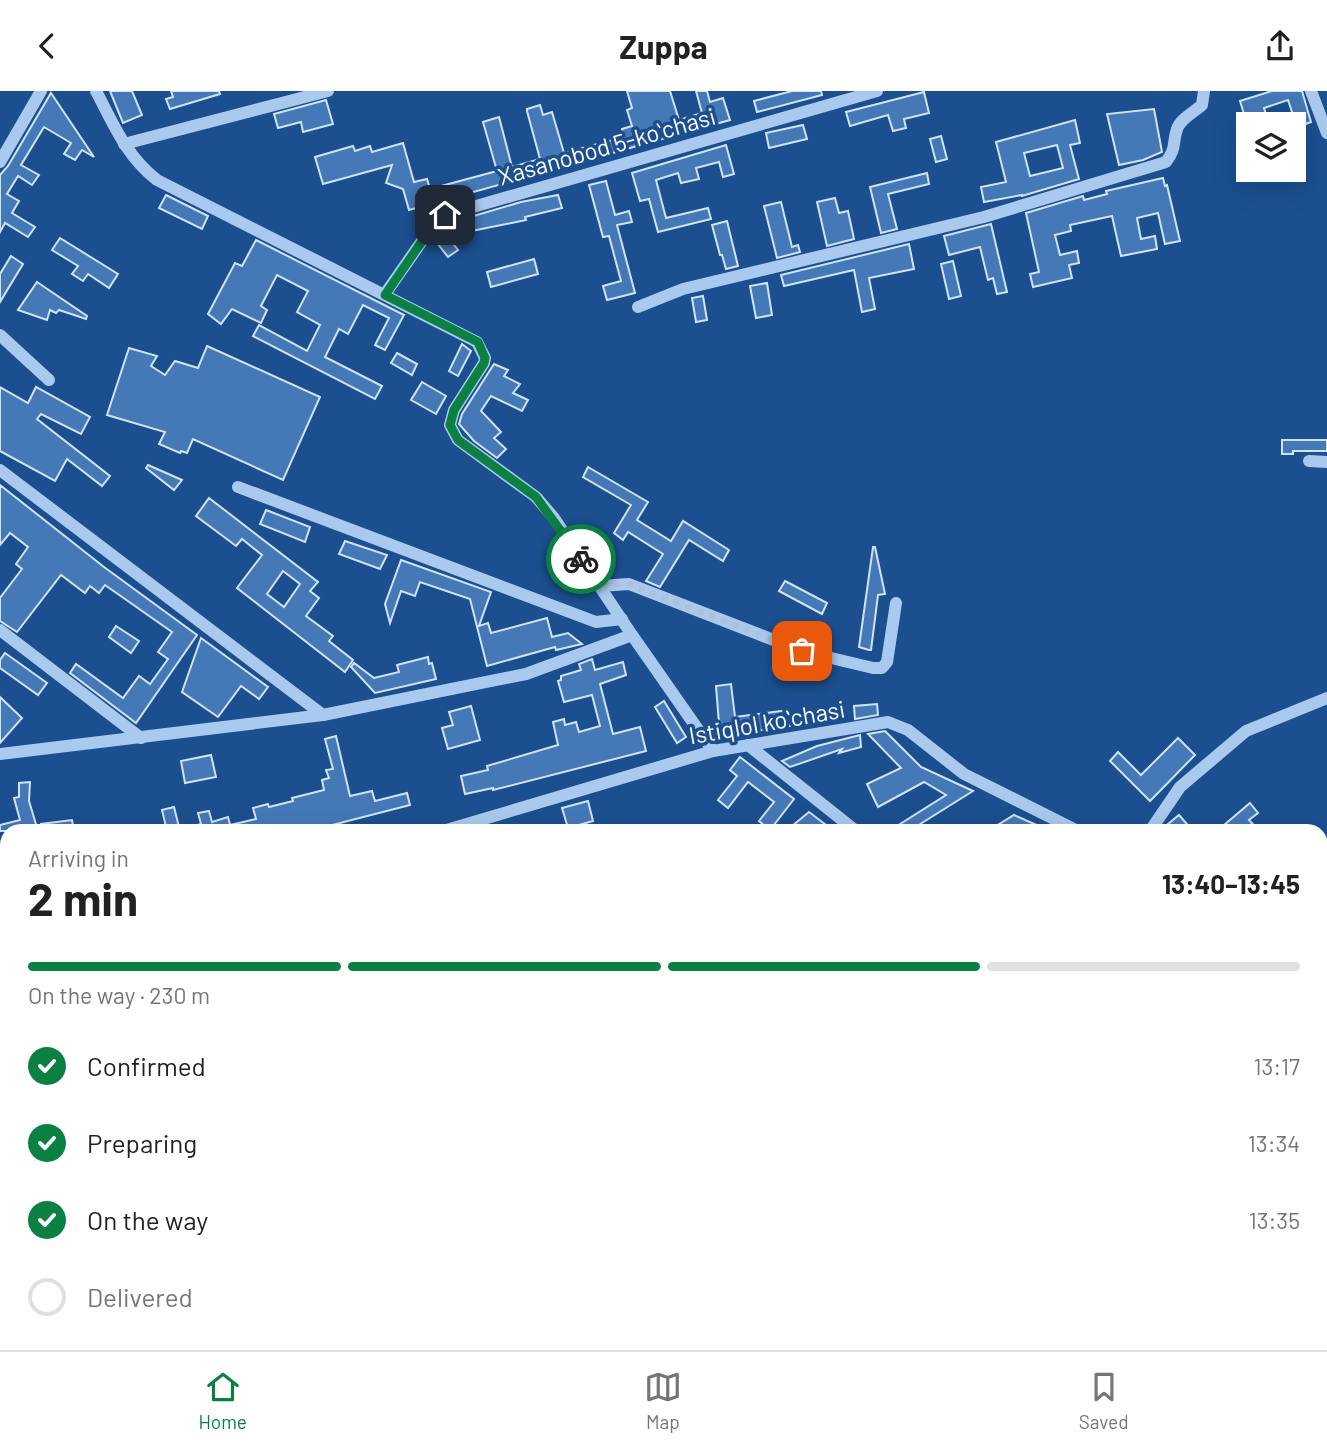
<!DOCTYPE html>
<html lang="en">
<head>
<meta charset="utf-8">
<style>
  :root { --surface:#fff; --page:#f6f6f6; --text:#202124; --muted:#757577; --line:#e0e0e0; --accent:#0b8043 }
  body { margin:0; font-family:Barlow,sans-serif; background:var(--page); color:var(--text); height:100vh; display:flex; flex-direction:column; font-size:26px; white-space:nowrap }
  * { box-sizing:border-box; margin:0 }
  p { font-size:23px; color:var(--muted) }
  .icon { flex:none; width:38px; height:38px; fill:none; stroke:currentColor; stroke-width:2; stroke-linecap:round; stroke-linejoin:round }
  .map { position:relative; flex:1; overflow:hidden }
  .sheet { position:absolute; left:0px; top:733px; width:1328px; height:527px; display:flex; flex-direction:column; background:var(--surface); border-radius:21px 21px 0 0; box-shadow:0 7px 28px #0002 }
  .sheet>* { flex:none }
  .fabs { position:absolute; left:1236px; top:21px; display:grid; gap:14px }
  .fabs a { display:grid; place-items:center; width:70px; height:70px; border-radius:0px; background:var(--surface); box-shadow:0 7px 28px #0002; font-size:35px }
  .pin { position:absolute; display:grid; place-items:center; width:60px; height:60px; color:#fff; margin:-30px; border-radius:14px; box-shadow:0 4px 10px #0006 }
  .courier { position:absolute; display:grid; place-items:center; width:70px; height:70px; margin:-35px; border:5px solid #0b8043; border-radius:50%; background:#fff; color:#222; box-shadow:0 2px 9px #0007 }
  .headline em { font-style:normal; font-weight:700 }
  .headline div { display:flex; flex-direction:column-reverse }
  .headline { display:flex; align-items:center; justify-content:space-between; height:119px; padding:0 28px }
  h1 { font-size:46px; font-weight:700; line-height:52px }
  .bar { display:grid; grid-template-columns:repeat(4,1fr); gap:10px 7px; align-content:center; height:84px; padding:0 28px }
  .bar i { height:9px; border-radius:5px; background:var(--line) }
  .bar .current { background:var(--accent) }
  .bar p { grid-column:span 4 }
  ol { padding:0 28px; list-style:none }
  li { display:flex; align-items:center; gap:21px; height:77px }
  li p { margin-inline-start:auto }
  li .icon { padding:7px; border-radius:50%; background:var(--accent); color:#fff; stroke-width:4 }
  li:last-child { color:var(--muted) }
  li i { width:38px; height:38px; border:4px solid var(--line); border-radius:50% }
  header { display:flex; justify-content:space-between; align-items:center; height:91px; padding:0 28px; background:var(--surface); font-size:32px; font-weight:700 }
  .tabs { display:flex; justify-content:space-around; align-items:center; height:98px; border-top:2px solid var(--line); background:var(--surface); font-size:19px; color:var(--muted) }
  .tabs a { display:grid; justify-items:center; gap:4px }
  .tabs .current { color:var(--accent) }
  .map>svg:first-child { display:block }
  .building { fill:#4478b7; stroke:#cfe3fa; stroke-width:2; fill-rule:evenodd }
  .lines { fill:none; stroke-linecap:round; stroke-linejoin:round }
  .minor { stroke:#a9c9ee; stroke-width:12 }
  .rail-casing { stroke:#fff; stroke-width:7 }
  .rail { stroke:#1b4f8f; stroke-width:4.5; stroke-dasharray:13; stroke-linecap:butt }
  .done { stroke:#afc1d8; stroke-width:7; stroke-dasharray:0 12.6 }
  .route { stroke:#0b8043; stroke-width:9 }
  .labels { text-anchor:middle; stroke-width:7; stroke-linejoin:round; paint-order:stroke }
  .street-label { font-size:24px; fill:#fff; stroke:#1b4f8f }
</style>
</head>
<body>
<header><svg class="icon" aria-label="back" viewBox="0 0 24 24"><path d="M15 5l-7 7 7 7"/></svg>Zuppa<svg class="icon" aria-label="share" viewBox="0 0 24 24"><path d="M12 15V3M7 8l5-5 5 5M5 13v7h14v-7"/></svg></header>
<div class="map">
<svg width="1327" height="1259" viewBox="0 0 1327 1259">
  <rect width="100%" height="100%" fill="#1b4f8f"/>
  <g class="building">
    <path d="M110,0H132L142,24L123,32Z"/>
    <path d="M171,0H219L220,3L170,18L166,8L173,6Z"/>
    <path d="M627,0H670L679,29L702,22L696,0H707L710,11L723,7L730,29L409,119L403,98L386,92L392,74L323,93L315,66L353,55L355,60L370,55L372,61L403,52L414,91L427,88L430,98L497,80L483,31L499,26L512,76L540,68L527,20V18L540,14L543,24L552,21L564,62L624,46L622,38L632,35L627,19L632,17Z"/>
    <path d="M792,0H821L822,4L757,21L754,10Z"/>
    <path d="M1272,0H1302L1311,31L1297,36L1288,9L1264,17L1269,33H1247L1240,10Z"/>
    <path d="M924,1L929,22L904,28L906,37L893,40L888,24L850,35L846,21Z"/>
    <path d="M51,2L94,66L82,59L75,69L64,63L71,52L44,36L21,74L39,84L32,94L18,85L7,103L19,110L12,122L35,136L28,146L5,132L0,141V84L8,75Z"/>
    <path d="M326,9L333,33L303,41L301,31L278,37L274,23Z"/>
    <path d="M1154,18L1162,61L1143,69L1119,74L1107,23Z"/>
    <path d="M1075,29L1080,52L1070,54L1079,88L1022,105V104L984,111L981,96L1006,91L996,51ZM1057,54L1063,77L1030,85L1024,62Z"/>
    <path d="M803,34L807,48L769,57L766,42Z"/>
    <path d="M941,45L947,68L936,71L930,48Z"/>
    <path d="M726,54L734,83L723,86L719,71L696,77L699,88L681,92L678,82L656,89L666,127L708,117L711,128L658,141L649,108L640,110L632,82Z"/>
    <path d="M927,82L929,93L888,103L897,138L881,142L870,96Z"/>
    <path d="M1163,87L1165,95L1167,94L1180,150L1165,153L1158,122L1137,127L1141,148L1155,145L1157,158L1121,165L1112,125L1070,134L1071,140L1055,144L1060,164L1077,160L1079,172L1069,174L1072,187L1033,196L1030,183L1039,181L1026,122L1083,105L1084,109L1107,103L1106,100Z"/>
    <path d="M606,90L615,124L629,120L632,131L617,134L635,202L607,209L603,195L621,190L609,145L603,146L589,94Z"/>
    <path d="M166,104L208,125L202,138L159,117Z"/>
    <path d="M558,104L562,117L525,126L526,129L447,145L458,159L448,166L434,148L450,132L521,111Z"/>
    <path d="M835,107L839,122L848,120L854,148L827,155L817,111Z"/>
    <path d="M781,111L792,156L798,154L800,161L777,167L764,115Z"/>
    <path d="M727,130L738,175L726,178L722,164H720L712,134Z"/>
    <path d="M991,133L1007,201L997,203L993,187L988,189L980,156L949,164L944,145Z"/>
    <path d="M60,147L118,183L109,197L88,183L83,190L72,183L78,175L52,159Z"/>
    <path d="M256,149L404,224L385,259L375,254L389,227L363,214L348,243L339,238L325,266L382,295L375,308L253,245L259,234L307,260L320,234L297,221L308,200L277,184L261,215L267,219L261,232L232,218L221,233L208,223L235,172L242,175Z"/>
    <path d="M909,153L914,178L869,187L875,218L862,221L854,179L784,195L781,184Z"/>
    <path d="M11,165L23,173L0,211V183Z"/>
    <path d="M534,168L538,183L491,196L487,181Z"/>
    <path d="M953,170L961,205L949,208L941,173Z"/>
    <path d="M37,191L87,225L86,228L59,219L56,222L50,219L47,229L18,219Z"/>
    <path d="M767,192L772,224L756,227L750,195Z"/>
    <path d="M703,205L707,229L696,231L692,207Z"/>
    <path d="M462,253L471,260L458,285L449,280Z"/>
    <path d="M207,255L320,306L283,389L193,348L187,362L181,360L180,362L159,353L165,341L107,324L129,257L157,265L151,275L165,284L175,270L198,277Z"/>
    <path d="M397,262L417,273L412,284L391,272Z"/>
    <path d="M494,273L508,279L504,285L520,293L513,302L528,309L522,320L491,305L481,320L501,341L494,347L506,358L497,367L474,350L459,333L462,323Z"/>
    <path d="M422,291L446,305L436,323L411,309Z"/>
    <path d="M0,296L28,312L36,296L90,326L81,343L41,323L37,328L110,385L102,395L67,368L55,390L0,360Z"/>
    <path d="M1282,349H1327V360H1293V363H1282Z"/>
    <path d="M148,374L182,389L174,399L146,377Z"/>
    <path d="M588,376L648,411L637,429L671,450L683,430L729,459L723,470L689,449L660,496L646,490L663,463L628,441L623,449L614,442L631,414L583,386Z"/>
    <path d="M0,394L104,476L197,544L136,632L70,582L76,573L123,607L139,585L150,593L168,568L158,561L172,541L105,494L99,502L90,495L85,502L61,484L17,541L0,530V507L22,478L16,473L28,456L10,442L0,454Z"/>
    <path d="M209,407L318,491L310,500L319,507L306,525L333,545L329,550L353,569L345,581L237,497L262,464L242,448L236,455L196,425ZM283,480L300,493L284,516L267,503Z"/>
    <path d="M266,419L310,436L305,451L260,433Z"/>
    <path d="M345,450L387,464L380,478L339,463Z"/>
    <path d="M873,456H875L885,503L878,504L871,559H869L859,556Z"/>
    <path d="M401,469L491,501L479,535L488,532L491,542L547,527L552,546L568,542L582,553L556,559L555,556L487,575L470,508L420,491L415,505L401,500L390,532L385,513Z"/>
    <path d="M785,490L827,512L822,523L779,500Z"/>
    <path d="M116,535L139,550L131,562L109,546Z"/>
    <path d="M201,547L268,596L259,608L241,595L218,626L182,601Z"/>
    <path d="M5,562L47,592L38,604L0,577V569Z"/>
    <path d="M428,566L429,573L432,572L436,588L375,602L351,576L354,572L374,587L399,581L397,574Z"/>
    <path d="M592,568L595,579L623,571L626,584L600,593L613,643L640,636L646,660L493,699V697L465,703L461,685L488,679L487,675L558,654L553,631L564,628L565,634L576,631L579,641L600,635L592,604L564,611L558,590L561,589V585L581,579L579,573Z"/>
    <path d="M731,593L735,626L788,619L790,635L720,645L716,595Z"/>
    <path d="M0,606L22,627L0,652Z"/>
    <path d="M664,610L686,646L677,652L655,616Z"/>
    <path d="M877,613L878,624L855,628L854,615Z"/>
    <path d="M471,615L480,649L448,658L442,637L453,634L449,621Z"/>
    <path d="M885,640L921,676L973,700L909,740H889L946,704L924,691L878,716L867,693L901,677L868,643Z"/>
    <path d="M860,644L861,656L839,662L842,658L790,676L782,670L817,655Z"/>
    <path d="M336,645L350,705L372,700L375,710L407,702L410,714L309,740H190V736L201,733L198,722L209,720L212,731L228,726L230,734L256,728L253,717L268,713L269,716L293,710L292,707L324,699L322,689L329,687L326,679L333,678L325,648Z"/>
    <path d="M1178,647L1195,664L1150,710L1110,670L1118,661L1141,684Z"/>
    <path d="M211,664L216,686L185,692L181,670Z"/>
    <path d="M740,666L794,708L770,739L759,730L774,711L748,691L728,717L718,709L737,685L730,679Z"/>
    <path d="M30,691L29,710L38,740H0V734L20,729L14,707L19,706V692Z"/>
    <path d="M588,710L593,730L568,737L562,717Z"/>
    <path d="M1250,712L1258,722L1249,729L1259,740H1217Z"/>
    <path d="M174,716L180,740H167L162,719Z"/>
    <path d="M809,721L834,740H786Z"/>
    <path d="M1014,724L1050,740H988Z"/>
    <path d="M1179,724L1193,740H1160L1162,738Z"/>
    <path d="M72,729L74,740H41V733Z"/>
  </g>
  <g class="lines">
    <g class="minor">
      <path d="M96,0C114,34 126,65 157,89L477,251L485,267L484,272L454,319L450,334L458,349L536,406L554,427L632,544"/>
      <path d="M1311,0L1327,42"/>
      <path d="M124,53L328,0"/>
      <path d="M0,71L41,0"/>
      <path d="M385,203L429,140L445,124L877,0"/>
      <path d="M638,216L683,198L984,126L1166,71C1177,56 1172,53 1177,38C1180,28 1194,21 1202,14L1204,0"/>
      <path d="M0,244L49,289"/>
      <path d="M1309,370L1327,371"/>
      <path d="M0,379L323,624"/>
      <path d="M238,396L596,531L622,528"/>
      <path d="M600,495L629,493L802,560L873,577H882L887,571L896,512"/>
      <path d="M0,539L141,647"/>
      <path d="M748,654L856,740"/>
      <path d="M0,663L323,624L526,583L632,544L713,660"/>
      <path d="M443,740L713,660L888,631L908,639L964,683L1078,740"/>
      <path d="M1150,740L1180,696L1246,640L1327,607"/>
      <path d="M0,845L7,843"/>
      <path d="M1321,946L1327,950"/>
      <path d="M0,1060L7,1068"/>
      <path d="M0,1124L7,1128"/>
      <path d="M1321,1212L1323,1215H1327"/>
      <path d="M92,1253L93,1259"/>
      <path d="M227,1253L231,1259"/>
      <path d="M497,1253L504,1259"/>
      <path d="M732,1253L739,1259"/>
      <path d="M948,1253L955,1259"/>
      <path d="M1216,1259L1230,1253"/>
    </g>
    <g class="rail-casing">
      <g id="rail">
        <path d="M0,957L7,965"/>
        <path d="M260,1253L265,1259"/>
      </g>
    </g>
    <use href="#rail" class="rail"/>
  </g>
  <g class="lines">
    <path class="done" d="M581,468L600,495L629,493L802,560"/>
    <path class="route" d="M445,124L429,140L385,204L478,251L485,267L484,272L454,319L450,334L458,349L536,406L581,468"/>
  </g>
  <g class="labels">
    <g class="street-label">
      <text transform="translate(607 56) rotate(-16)" y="8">Xasanobod 5-koʻchasi</text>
      <text transform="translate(767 632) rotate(-10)" y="8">Istiqlol koʻchasi</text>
    </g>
  </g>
</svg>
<div class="fabs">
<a><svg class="icon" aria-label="layers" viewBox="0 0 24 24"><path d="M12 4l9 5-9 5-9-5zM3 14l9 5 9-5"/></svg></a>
</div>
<div class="pin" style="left:802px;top:560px;background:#ea580c"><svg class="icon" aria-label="bag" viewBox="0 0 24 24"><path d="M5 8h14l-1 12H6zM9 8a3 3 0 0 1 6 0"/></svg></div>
<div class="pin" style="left:445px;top:124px;background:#1f2937"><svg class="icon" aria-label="home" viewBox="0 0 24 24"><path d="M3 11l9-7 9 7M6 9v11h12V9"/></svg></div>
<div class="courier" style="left:581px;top:468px"><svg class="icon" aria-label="bike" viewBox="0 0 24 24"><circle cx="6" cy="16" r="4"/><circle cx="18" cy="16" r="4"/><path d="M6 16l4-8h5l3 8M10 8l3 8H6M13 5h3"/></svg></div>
<section class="sheet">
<div class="headline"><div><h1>2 min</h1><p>Arriving in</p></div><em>13:40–13:45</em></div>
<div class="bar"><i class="current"></i><i class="current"></i><i class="current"></i><i></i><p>On the way · 230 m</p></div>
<ol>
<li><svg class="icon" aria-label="check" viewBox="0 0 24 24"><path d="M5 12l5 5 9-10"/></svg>Confirmed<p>13:17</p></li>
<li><svg class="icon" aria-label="check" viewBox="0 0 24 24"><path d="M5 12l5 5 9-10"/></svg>Preparing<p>13:34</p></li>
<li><svg class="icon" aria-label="check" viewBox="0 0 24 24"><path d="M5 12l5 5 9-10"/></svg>On the way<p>13:35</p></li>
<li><i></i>Delivered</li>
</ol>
</section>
</div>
<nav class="tabs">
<a class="current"><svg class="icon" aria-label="home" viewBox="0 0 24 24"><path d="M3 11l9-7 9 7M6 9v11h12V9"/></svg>Home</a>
<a><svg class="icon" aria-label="map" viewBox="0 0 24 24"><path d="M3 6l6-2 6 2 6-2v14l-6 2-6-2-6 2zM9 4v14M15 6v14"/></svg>Map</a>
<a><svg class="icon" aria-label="saved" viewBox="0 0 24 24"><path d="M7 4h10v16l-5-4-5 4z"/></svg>Saved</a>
</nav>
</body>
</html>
